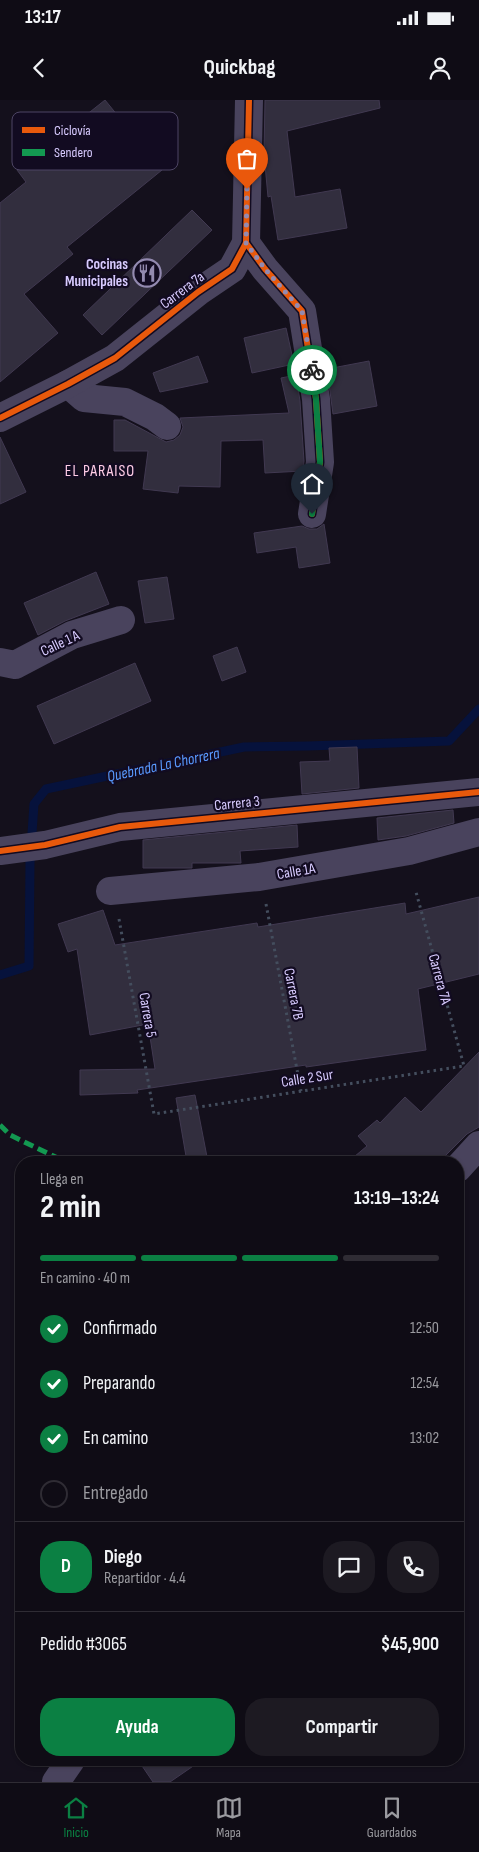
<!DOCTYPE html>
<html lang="es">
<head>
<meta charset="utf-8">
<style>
  :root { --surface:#0f0c15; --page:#1d1a22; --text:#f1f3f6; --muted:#9b9ba0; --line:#2f2c34; --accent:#0b8043 }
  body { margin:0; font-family:"Sofia Sans Condensed",sans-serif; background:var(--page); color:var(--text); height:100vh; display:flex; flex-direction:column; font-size:19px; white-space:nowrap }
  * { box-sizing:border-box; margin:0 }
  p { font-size:16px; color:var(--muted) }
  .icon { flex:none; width:28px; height:28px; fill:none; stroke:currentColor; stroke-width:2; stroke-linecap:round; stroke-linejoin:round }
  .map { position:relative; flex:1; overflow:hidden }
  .side { position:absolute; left:15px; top:1056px; width:449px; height:610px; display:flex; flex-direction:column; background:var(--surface); border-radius:20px; box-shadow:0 1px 4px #0004,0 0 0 1px var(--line) }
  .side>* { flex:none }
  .pin { position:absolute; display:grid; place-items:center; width:42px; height:42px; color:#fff; margin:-51px -21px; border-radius:50% 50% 50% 0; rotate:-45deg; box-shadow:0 0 5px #0007 }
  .pin .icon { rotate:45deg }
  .courier { position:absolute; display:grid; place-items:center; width:50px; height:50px; margin:-25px; border:4px solid #0b8043; border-radius:50%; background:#fff; color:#222; box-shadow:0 1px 6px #0007 }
  .headline em { font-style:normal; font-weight:700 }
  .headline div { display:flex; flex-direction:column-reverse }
  .headline { display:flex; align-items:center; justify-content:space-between; height:85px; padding:0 25px }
  h1 { font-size:32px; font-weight:700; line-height:38px }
  .bar { display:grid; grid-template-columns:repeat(4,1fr); gap:8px 5px; align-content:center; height:60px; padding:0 25px }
  .bar i { height:6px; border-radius:4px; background:var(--line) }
  .bar .on { background:var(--accent) }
  .bar p { grid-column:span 4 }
  .line { display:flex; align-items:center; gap:12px; padding:0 25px; border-top:1px solid var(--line) }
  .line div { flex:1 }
  .round { display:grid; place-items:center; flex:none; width:52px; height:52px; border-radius:20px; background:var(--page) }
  ol { padding:0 25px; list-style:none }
  li { display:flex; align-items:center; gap:15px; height:55px }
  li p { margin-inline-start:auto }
  li .icon { padding:5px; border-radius:50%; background:var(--accent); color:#fff; stroke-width:4 }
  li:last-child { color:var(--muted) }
  li i { width:28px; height:28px; border:2px solid var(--line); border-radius:50% }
  .button { display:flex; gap:10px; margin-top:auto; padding:10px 25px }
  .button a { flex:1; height:58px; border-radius:20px; background:var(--accent); color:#fff; font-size:20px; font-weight:700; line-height:58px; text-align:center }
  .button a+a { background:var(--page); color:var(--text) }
  .status { display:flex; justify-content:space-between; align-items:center; height:35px; padding:0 25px; background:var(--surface); direction:ltr }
  .status svg { height:14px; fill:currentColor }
  header { display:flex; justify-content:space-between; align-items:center; height:65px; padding:0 25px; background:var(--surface); font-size:22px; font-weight:700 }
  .tabs { display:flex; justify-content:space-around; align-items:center; height:70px; border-top:1px solid var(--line); background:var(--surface); font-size:14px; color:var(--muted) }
  .tabs a { display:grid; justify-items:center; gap:2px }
  .tabs .on { color:var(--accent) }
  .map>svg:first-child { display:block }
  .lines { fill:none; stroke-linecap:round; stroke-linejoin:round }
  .stream { stroke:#06123c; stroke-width:9 }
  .building { fill:#322e3e; stroke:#413951 }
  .path { stroke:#444e5e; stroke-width:3; stroke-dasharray:2.5 4; stroke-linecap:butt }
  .minor { stroke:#49435d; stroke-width:28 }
  .quiet { stroke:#139951; stroke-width:5; stroke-dasharray:10 5; stroke-linecap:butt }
  .cycleway-casing { stroke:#120b21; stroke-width:9 }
  .cycleway { stroke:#e8590c; stroke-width:6 }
  .done { stroke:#938ab0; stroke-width:5; stroke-dasharray:0 9 }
  .route { stroke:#0b8043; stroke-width:6 }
  .labels { text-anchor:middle; stroke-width:4.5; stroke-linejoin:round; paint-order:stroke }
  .poi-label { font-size:15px; font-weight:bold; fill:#d8cbff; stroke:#120b21; text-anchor:end }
  .street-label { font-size:15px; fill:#d8cbff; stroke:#120b21 }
  .neighbourhood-label { font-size:16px; letter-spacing:1px; fill:#ffcde6; stroke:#120b21 }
  .water-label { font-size:16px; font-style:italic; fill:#599aff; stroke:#120b21 }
  .key { fill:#120b21; stroke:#4d4564; stroke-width:1 }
  .key-label { font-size:14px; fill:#d8cbff }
</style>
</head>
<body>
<div class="status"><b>13:17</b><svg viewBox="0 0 49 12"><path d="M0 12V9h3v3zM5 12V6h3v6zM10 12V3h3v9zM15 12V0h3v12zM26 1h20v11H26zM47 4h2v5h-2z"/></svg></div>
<header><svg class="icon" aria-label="back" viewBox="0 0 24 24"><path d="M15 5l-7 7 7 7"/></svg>Quickbag<svg class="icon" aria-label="person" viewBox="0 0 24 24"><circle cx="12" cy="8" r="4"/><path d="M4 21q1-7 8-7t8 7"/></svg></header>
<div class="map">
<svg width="479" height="1682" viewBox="0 0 479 1682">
  <rect width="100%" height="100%" fill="#14101c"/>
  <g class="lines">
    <path class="stream" d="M0,875L29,866L30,762L34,704L46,689L244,647L308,646L449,641L479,609"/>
  </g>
  <g class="building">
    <path d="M105,0L162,70L67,147L73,154L24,194L58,233L0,282V103L26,82L17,70Z"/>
    <path d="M265,0H379L380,8L287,31L295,97L340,89L347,128L278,140L271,96L268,97L264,54Z"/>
    <path d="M192,110L212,130L102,235L83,215Z"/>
    <path d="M286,228L294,264L252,273L244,238Z"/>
    <path d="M198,256L208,282L160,292L153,273Z"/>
    <path d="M369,261L377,306L333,314L327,269Z"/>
    <path d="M296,275L300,301L304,361L303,371L265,373L263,340L221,341L220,387L179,386L178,393L143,389L148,351H114V320H125L166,342L174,340L180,335L183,327L180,318L289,313L281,278Z"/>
    <path d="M0,337L26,392L0,404Z"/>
    <path d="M324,424L330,463L299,468L296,447L257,453L254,433L302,426L309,429H317Z"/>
    <path d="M96,472L109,504L65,521L38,535L24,503Z"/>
    <path d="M167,477L174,519L145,523L138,481Z"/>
    <path d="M237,547L246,572L222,581L213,556Z"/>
    <path d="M135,563L151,601L54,644L37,606Z"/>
    <path d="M357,647L359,688L302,694L300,662L330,661L329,648Z"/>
    <path d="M453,710L454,723L406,736L378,740L377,718Z"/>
    <path d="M297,725L298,747L240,751L241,763H192V768H143V740Z"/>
    <path d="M479,797V874L418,889L426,950L306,967V965L211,979L137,990L138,993L80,995V970L155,969L148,924L90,935L77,849L68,852L58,824L103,810L115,845L257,823L258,827L405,803L406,814Z"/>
    <path d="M479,952V1027L467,1034L439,1062H348L367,1046L358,1036L377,1020L380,1023L405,997L421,1012Z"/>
    <path d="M195,995L208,1062H187L176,998Z"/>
    <path d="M138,1660H202L170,1682H153Z"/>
  </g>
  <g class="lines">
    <g class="path">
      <path d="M266,804L301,991"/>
      <path d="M119,819L154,1014L464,966L416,792"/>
    </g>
    <g class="minor">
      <path d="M246,143L265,169L302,211L316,299L320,362L312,414"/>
      <path d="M68,284L84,298L125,302L155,317L167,326"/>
      <path d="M0,318L68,284L115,258L198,192L232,169L246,143L249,0"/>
      <path d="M0,562L15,565L72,535L121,520"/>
      <path d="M0,751L45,745L120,727L479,692"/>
      <path d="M110,791L259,777L409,751L479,732"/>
      <path d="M458,1068L479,1045"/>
      <path d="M56,1682L71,1660"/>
    </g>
    <path class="quiet" d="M0,1025L10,1035L66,1062"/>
    <g class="cycleway-casing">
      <g id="cycleway">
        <path d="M246,143L265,169L302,211L316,299L320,362L312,414"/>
        <path d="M0,318L68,284L115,258L198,192L232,169L246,143L249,0"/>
        <path d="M0,751L45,745L120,727L479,692"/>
      </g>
    </g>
    <use href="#cycleway" class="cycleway"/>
  </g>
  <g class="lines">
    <path class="done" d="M247,89L246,143L265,169L302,211L312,270"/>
    <path class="route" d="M312,270L316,299L320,362L312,414"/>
  </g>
  <defs>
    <g id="restaurant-ring" transform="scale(1.4375)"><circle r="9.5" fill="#120b21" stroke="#938ab0" stroke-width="1.5"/><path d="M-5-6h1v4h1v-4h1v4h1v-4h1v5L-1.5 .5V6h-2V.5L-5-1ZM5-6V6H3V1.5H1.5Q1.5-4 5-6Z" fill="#938ab0"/></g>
  </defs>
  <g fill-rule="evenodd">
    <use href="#restaurant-ring" x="147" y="173"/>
  </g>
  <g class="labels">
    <g class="poi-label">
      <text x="128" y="169">Cocinas<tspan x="128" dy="17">Municipales</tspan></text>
    </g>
    <g class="street-label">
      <text transform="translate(182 190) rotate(-37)" y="5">Carrera 7a</text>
      <text transform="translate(60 543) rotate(-25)" y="5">Calle 1 A</text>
      <text transform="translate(237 703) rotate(-6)" y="5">Carrera 3</text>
      <text transform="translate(296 771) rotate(-10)" y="5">Calle 1A</text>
      <text transform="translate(440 879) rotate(75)" y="5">Carrera 7A</text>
      <text transform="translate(294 894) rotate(79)" y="5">Carrera 7B</text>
      <text transform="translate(148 915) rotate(80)" y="5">Carrera 5</text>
      <text transform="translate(307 978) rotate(-9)" y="5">Calle 2 Sur</text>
    </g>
    <g class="neighbourhood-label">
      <text x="100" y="376">EL PARAISO</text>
    </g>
    <g class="water-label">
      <text transform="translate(163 664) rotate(-12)" y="6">Quebrada La Chorrera</text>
    </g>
  </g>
  <rect x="12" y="12" width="166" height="58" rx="8" class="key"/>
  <rect x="22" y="27" width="23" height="6" fill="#e8590c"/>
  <rect x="22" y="49" width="23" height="7" fill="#139951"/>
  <g class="key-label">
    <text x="54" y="35">Ciclovía</text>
    <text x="54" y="57">Sendero</text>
  </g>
</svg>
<div class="pin" style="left:247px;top:89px;background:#ea580c"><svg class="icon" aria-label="bag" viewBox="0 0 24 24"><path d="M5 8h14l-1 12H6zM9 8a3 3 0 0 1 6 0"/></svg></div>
<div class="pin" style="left:312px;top:414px;background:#1f2937"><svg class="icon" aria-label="home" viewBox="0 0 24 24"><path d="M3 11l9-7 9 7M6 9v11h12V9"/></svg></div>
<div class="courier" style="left:312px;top:270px"><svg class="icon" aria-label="bike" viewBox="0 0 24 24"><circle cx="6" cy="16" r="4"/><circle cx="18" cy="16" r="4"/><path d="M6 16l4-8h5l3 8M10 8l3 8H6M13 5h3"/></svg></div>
<section class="side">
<div class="headline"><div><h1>2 min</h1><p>Llega en</p></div><em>13:19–13:24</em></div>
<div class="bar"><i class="on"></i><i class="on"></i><i class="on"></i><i></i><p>En camino · 40 m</p></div>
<ol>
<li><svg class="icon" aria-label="check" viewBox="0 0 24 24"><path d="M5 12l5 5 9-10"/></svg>Confirmado<p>12:50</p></li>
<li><svg class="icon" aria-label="check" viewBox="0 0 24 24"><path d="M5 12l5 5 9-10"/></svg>Preparando<p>12:54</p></li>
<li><svg class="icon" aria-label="check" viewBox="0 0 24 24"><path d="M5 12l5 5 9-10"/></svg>En camino<p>13:02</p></li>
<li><i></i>Entregado</li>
</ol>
<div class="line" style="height:90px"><b class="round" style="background:var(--accent);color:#fff">D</b><div><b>Diego</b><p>Repartidor · 4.4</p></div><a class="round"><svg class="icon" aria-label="chat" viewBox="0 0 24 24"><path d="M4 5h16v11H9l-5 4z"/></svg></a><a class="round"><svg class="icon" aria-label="phone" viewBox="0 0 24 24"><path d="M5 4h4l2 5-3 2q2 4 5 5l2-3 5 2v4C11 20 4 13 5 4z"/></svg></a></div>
<div class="line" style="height:65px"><div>Pedido #3065</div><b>$45,900</b></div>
<div class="button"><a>Ayuda</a><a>Compartir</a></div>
</section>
</div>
<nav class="tabs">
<a class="on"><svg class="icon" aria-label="home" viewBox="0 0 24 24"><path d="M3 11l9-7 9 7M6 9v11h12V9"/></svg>Inicio</a>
<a><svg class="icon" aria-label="map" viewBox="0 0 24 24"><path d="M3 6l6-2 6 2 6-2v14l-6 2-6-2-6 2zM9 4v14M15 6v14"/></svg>Mapa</a>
<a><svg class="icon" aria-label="saved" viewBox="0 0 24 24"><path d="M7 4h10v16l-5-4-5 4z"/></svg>Guardados</a>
</nav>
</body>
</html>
